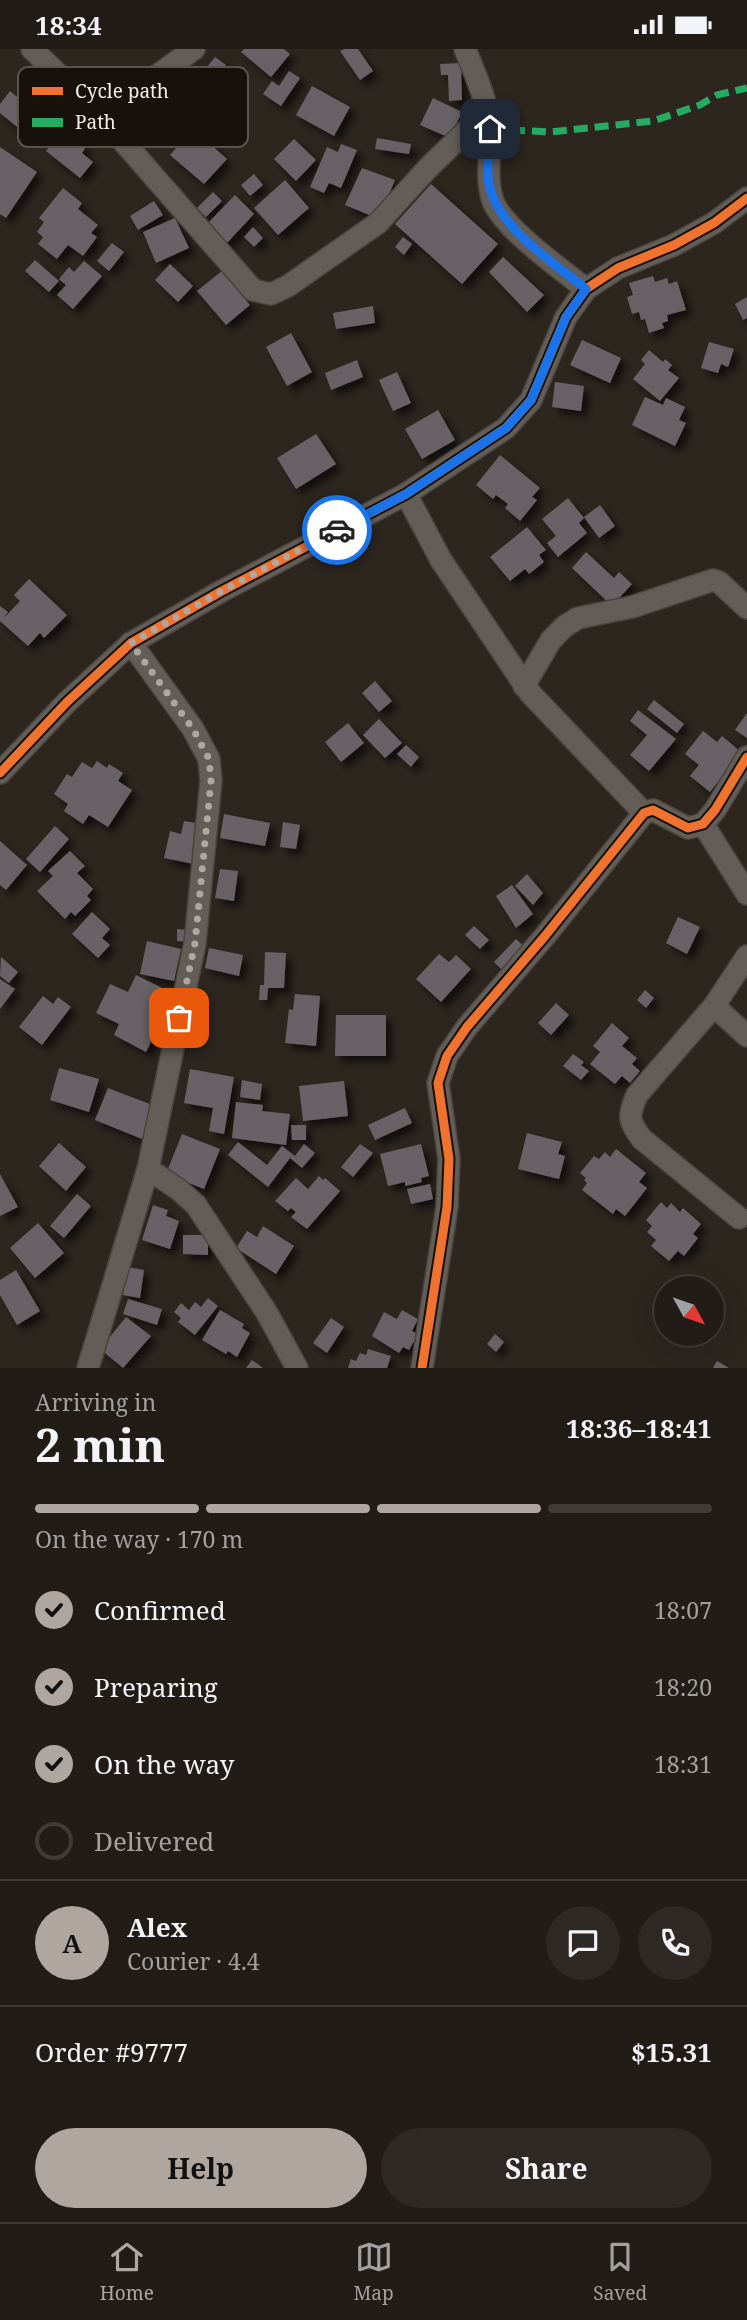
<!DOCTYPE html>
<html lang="en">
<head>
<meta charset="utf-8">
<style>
  :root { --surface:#221c17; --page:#2e2924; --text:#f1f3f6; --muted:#a2a1a1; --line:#3f3a36; --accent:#afa79f }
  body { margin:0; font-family:"Noto Serif",serif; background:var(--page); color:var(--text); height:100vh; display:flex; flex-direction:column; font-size:26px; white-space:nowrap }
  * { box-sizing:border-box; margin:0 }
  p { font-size:23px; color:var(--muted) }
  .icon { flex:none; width:38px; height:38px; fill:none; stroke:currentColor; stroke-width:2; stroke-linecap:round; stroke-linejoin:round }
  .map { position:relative; height:1319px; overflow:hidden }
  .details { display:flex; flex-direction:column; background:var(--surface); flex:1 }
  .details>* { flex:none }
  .needle { width:46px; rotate:130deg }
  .fabs { position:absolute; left:654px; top:1227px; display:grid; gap:14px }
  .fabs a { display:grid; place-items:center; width:70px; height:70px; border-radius:50%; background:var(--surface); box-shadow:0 7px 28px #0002,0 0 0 2px var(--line); font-size:35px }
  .pin { position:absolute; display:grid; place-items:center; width:60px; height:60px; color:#fff; margin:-30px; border-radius:14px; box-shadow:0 4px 10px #0006 }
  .courier { position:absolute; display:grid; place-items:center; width:70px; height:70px; margin:-35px; border:5px solid #1a73e8; border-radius:50%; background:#fff; color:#222; box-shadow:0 2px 9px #0007 }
  .headline em { font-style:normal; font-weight:700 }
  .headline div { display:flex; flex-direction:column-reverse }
  .headline { display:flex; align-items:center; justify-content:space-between; height:119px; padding:0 35px }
  h1 { font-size:46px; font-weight:700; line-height:52px }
  .bar { display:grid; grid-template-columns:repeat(4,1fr); gap:10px 7px; align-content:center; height:84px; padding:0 35px }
  .bar i { height:9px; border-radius:5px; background:var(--line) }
  .bar .active { background:var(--accent) }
  .bar p { grid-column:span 4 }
  .line { display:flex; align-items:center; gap:18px; padding:0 35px; border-top:2px solid var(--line) }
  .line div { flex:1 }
  .round { display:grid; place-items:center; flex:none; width:74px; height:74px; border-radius:37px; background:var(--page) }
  ol { padding:0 35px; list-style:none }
  li { display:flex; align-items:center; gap:21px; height:77px }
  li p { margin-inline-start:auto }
  li .icon { padding:7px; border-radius:50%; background:var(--accent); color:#111; stroke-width:4 }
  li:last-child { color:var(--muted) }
  li i { width:38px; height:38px; border:4px solid var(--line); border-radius:50% }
  .primary-button { display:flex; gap:14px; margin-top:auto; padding:14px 35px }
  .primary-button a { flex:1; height:80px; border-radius:42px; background:var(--accent); color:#111; font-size:28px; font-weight:700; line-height:80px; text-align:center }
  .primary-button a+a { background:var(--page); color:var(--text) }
  .status { display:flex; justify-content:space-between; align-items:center; height:49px; padding:0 35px; background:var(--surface); direction:ltr }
  .status svg { height:19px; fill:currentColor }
  .menu { display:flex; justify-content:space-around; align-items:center; height:98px; border-top:2px solid var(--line); background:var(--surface); font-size:19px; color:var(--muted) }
  .menu a { display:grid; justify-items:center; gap:4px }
  .menu .active { color:var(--accent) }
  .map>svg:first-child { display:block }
  .building { fill:#676266; filter:url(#shadow) }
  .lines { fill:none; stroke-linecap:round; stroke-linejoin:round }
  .minor-casing { stroke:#4a433e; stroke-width:24 }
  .minor { stroke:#635d58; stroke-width:21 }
  .quiet { stroke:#26ab63; stroke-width:7; stroke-dasharray:14 7; stroke-linecap:butt }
  .cycleway-casing { stroke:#16110b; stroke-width:13 }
  .cycleway { stroke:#ef722f; stroke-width:9 }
  .done { stroke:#afa79f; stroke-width:7; stroke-dasharray:0 12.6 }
  .route { stroke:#1a73e8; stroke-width:9 }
  .key { fill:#16110b; stroke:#59534c; stroke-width:2 }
  .key-label { font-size:19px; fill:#f5ece4 }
</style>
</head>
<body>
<div class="status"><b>18:34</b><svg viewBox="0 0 49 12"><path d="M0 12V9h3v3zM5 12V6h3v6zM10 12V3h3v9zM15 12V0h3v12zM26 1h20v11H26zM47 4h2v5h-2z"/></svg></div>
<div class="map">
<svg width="747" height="1319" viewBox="0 0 747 1319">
  <defs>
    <filter id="shadow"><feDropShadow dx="6" dy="6" stdDeviation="3.5" flood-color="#0009"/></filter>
  </defs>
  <rect width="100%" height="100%" fill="#2d261f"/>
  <g class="building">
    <path d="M244,0H284L290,5L271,28L241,3Z"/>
    <path d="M344,0H358L373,22L360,31L340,2Z"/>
    <path d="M215,8L226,16L210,36L199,28Z"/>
    <path d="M461,14L462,51L449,52L448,26H441L440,15Z"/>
    <path d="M289,22L300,29L281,57L263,45L272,32L279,37Z"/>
    <path d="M312,37L350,58L334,87L296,66Z"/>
    <path d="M10,42L23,53L28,46L39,55L33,63L45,73L32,90L0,64V55Z"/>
    <path d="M433,49L462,63L450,89L420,76Z"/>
    <path d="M193,80L227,110L204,135L170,106Z"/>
    <path d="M61,82L86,98L82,104L93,113L80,129L46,102Z"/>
    <path d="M377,89L411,95L409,105L375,100Z"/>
    <path d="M294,90L316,111L296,132L274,110Z"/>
    <path d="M341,95L357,101L341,139L329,134L324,144L310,138L327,98L338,103Z"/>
    <path d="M0,98L37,123L6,169L0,165Z"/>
    <path d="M362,119L395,131L379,170L345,156Z"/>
    <path d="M254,125L263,136L250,147L241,136Z"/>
    <path d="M285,131L309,159L278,186L254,159Z"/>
    <path d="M431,135L498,195L462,235L395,175Z"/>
    <path d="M63,139L82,154L78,160L98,176L91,184L97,188L83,207L68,196L57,210L38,195L43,188L37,183L44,173L39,169Z"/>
    <path d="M213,143L222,152L206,168L197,159Z"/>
    <path d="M235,146L254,165L226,195L206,176Z"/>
    <path d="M154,152L163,166L138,181L130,167Z"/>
    <path d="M175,169L189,199L156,214L143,183Z"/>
    <path d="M253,178L263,189L254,198L244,188Z"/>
    <path d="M403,188L412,195L404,206L395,198Z"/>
    <path d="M112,194L124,203L109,222L97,212Z"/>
    <path d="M503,208L544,246L527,263L489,223Z"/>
    <path d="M35,211L59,232L49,243L25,222Z"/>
    <path d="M84,212L102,227L73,260L57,246L66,236L59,230L69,218L74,223Z"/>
    <path d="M170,215L193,237L178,253L155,231Z"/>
    <path d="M222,222L250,256L226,276L197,242Z"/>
    <path d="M653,227L655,233L667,229L669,235L677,232L686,261L667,266L668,272L662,274L664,279L649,284L645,270L641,271L639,263L632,265L627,248L633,246L629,234Z"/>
    <path d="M747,248V269L743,271L735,255Z"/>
    <path d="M373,257L375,274L336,280L333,264Z"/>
    <path d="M291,284L312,323L287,337L266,298Z"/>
    <path d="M582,291L621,309L610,334L570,316Z"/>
    <path d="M709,293L734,300L728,318L721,315L718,324L701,319Z"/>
    <path d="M649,301L663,313L665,310L672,316L668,321L679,329L660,352L633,330L645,315L641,311Z"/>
    <path d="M357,311L363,328L331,341L325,324Z"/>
    <path d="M397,323L411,354L393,362L379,331Z"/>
    <path d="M555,333L584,337L581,362L552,358Z"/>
    <path d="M645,348L663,356L666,349L685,358L679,371L686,374L675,397L632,376Z"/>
    <path d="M438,361L455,391L422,410L405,380Z"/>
    <path d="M316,385L336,415L296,440L277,409Z"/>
    <path d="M500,406L540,439L532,448L537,451L520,472L505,459L508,455L496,446L493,450L476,436Z"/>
    <path d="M568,449L584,469L579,474L587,484L558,508L547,494L556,487L542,470Z"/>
    <path d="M600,456L615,477L599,489L584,468Z"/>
    <path d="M527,478L546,501L539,506L544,513L529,525L525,520L510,532L490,508Z"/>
    <path d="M586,503L614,529L619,523L632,535L612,557L572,519Z"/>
    <path d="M29,530L67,566L44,589L40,584L28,597L0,572V557L8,563L3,570L20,552L14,546Z"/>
    <path d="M375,632L392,652L379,663L362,644Z"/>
    <path d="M654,651L684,675L677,684L647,660Z"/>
    <path d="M638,661L676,690L649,722L630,706L647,686L630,672Z"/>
    <path d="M747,664V689L735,681Z"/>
    <path d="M379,670L402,694L385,709L363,686Z"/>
    <path d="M348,674L364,694L341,713L325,693Z"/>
    <path d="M703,682L717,693L722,687L741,703L710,743L690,727L699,716L685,705Z"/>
    <path d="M406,696L419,708L411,718L397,705Z"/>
    <path d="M97,712L107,719L109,715L123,724L118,732L132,741L108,778L89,766L83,775L64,762L68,755L54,745L67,725L72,728L82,713L92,719Z"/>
    <path d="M224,765L270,774L265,797L220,789Z"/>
    <path d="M184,772L202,775L194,815L164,809L170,782L181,785Z"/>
    <path d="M283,773L300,776L296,800L280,798Z"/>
    <path d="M55,777L69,790L40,823L26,810Z"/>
    <path d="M0,792L27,816L6,841L0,836Z"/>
    <path d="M70,802L85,817L77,824L93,840L87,847L91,851L75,867L71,863L65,870L37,842L53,827L48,822Z"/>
    <path d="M220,820L238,822L234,852L215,849Z"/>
    <path d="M527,825L543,844L533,856L515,837Z"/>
    <path d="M512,836L533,865L516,879L496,847Z"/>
    <path d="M92,863L110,880L102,889L110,896L98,909L72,885Z"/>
    <path d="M678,868L700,878L687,905L666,894Z"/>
    <path d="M474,877L489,891L480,900L465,886Z"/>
    <path d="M177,880L189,881L188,893L177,892Z"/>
    <path d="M516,890L529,902L506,925L494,913Z"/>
    <path d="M147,892L181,900L174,932L140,925Z"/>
    <path d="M209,899L243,906L239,927L205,919Z"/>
    <path d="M265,903L286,904L284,939H268L267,951H259L260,936H264Z"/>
    <path d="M439,905L449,913L456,906L471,920L441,953L416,930Z"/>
    <path d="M1,908L18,923L9,934L0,927Z"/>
    <path d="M136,926L168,942L155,968L162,972L146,1003L114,986L119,975L96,964L110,935L128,943Z"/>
    <path d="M0,930L15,940L0,960Z"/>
    <path d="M645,941L654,949L646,959L637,951Z"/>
    <path d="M295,945L320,947L316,997L285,994L289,960L293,961Z"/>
    <path d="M43,947L53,955L58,948L71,958L42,996L19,978Z"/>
    <path d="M556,954L569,966L551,986L538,974Z"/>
    <path d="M336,966H386V1007H335Z"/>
    <path d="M612,974L629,989L622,997L637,1009L632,1015L640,1022L630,1034L622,1027L615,1035L590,1015L600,1003L593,997Z"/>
    <path d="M573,1005L584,1013L581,1016L589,1022L581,1031L563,1017Z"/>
    <path d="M59,1019L99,1030L89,1063L50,1051Z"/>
    <path d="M190,1020L234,1028L224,1085L209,1082L213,1059L184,1054Z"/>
    <path d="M242,1031L262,1035L260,1051L240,1048Z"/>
    <path d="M344,1032L348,1067L303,1072L299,1037Z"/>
    <path d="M108,1039L155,1057L142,1090L95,1071Z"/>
    <path d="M236,1053L263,1056L262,1062L290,1065L286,1096L232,1089Z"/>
    <path d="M405,1059L412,1074L375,1091L368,1076Z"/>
    <path d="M291,1076H306V1091H292Z"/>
    <path d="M527,1084L562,1093L558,1105L565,1107L559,1130L518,1120Z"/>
    <path d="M182,1085L220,1100L204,1140L166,1125Z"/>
    <path d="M238,1093L267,1116L282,1097L295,1107L304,1095L315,1104L302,1119L290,1109L268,1138L228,1106Z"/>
    <path d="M59,1094L86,1118L66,1142L39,1117Z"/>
    <path d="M360,1095L373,1104L353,1128L341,1118Z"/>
    <path d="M421,1095L429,1127L421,1129L422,1133L405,1137V1133L388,1137L380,1105Z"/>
    <path d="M616,1100L646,1124L639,1133L647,1139L625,1167L616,1160L613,1165L582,1141L587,1134L584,1131L586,1129L580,1124L594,1107L599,1110L605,1103L610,1108Z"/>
    <path d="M0,1125L18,1158L0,1167Z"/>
    <path d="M319,1127L323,1131L325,1129L340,1142L307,1180L291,1168L296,1163L291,1159L288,1162L275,1152L296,1129L308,1140Z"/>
    <path d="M430,1135L433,1150L411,1155L407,1140Z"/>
    <path d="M77,1145L91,1157L64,1189L50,1177Z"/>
    <path d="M661,1153L667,1159L671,1154L680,1163L683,1159L701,1175L693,1185L698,1189L684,1207L678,1202L669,1212L651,1197L656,1191L647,1183L652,1177L646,1171Z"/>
    <path d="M153,1156L168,1161L166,1167L179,1172L170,1200L142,1191Z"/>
    <path d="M38,1174L64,1204L35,1229L10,1199Z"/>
    <path d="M263,1177L294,1197L276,1225L236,1199L247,1182L257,1188Z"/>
    <path d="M183,1186H208V1206L183,1205Z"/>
    <path d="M127,1218L144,1221L140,1249L123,1246Z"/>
    <path d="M16,1221L40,1262L17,1276L0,1246V1231Z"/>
    <path d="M208,1249L218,1257L195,1286L178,1273L181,1269L174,1263L181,1254L189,1261L195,1253L201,1258Z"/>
    <path d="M128,1250L162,1260L157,1276L123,1265Z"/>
    <path d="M220,1261L244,1275L242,1279L250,1284L237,1308L228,1302L226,1305L202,1291Z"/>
    <path d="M402,1261L418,1270L412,1282L418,1285L409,1301L403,1298L399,1304L372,1287L384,1263L397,1270Z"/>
    <path d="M126,1268L151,1287L123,1319L100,1300Z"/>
    <path d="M331,1269L344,1278L327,1304L313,1294Z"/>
    <path d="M495,1285L504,1293L496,1303L487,1295Z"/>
    <path d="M368,1300L391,1307L387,1319H348L351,1310L356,1312L360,1304L366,1306Z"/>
    <path d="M252,1311L263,1319H246Z"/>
    <path d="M717,1312L729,1319H713Z"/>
  </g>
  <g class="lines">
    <g class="minor-casing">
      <g id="minor">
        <path d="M32,0L101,67L253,241L271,245L288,237L378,174L428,119L486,63"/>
        <path d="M465,0C475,25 489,55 490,82C491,106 485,129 493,152C503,179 562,221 586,240"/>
        <path d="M101,67L194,0"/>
        <path d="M406,445L441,511L530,644L644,764"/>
        <path d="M524,637L551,591L565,577L578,569L632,558L713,531L719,533L747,559"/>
        <path d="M0,724L67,653L131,594L220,543L406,445L506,379L531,351L566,268L586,240L618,219L674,196L714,174L747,149"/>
        <path d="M703,775L747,845"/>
        <path d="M714,957L747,987"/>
        <path d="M148,1120L178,1140L196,1156L267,1264L297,1319"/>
        <path d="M739,1169L642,1090C628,1072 628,1067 637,1046L714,957L747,907"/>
        <path d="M88,1319L148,1120L195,894L211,732L209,710L193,680L131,594"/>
        <path d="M422,1319L447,1158L449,1110L438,1034L447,1007L467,978L545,887L644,764L653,761L688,779L703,775L715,761L747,708"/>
      </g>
    </g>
    <use href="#minor" class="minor"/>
    <path class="quiet" d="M490,80L550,83L653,72L700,56L717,46L747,39"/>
    <g class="cycleway-casing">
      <g id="cycleway">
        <path d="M0,724L67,653L131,594L220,543L406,445L506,379L531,351L566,268L586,240L618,219L674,196L714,174L747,149"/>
        <path d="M422,1319L447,1158L449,1110L438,1034L447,1007L467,978L545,887L644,764L653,761L688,779L703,775L715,761L747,708"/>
      </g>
    </g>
    <use href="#cycleway" class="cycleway"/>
  </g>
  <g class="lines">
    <path class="done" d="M179,969L195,894L211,732L209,710L193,680L131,594L220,543L337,481"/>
    <path class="route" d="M337,481L406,445L506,379L531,351L566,268L586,240C553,213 497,178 489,135C486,118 489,98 490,80"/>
  </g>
  <rect x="18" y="18" width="230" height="80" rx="10" class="key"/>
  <rect x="32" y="38" width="31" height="8" fill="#ef722f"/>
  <rect x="32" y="69" width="31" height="9" fill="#26ab63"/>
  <g class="key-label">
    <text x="75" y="49">Cycle path</text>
    <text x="75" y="80">Path</text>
  </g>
</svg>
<div class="fabs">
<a><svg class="needle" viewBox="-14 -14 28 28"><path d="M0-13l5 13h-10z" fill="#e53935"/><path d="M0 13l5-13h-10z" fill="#a2a1a1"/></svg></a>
</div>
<div class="pin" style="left:179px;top:969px;background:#ea580c"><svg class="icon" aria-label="bag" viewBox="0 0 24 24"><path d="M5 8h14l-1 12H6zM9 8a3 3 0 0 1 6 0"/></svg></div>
<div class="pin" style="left:490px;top:80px;background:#1f2937"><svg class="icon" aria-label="home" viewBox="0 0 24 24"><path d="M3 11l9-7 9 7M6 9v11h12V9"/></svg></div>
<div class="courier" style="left:337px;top:481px"><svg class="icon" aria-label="car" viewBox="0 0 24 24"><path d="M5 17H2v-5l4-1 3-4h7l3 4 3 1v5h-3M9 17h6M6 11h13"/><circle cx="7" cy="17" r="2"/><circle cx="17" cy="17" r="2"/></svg></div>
</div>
<section class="details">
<div class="headline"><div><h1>2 min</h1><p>Arriving in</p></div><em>18:36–18:41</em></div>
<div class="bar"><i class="active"></i><i class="active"></i><i class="active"></i><i></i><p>On the way · 170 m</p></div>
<ol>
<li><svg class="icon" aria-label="check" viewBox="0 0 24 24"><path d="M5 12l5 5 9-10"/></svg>Confirmed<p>18:07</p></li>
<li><svg class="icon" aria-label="check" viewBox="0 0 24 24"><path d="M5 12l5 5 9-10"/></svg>Preparing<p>18:20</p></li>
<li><svg class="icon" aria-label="check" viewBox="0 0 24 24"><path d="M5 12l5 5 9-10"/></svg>On the way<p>18:31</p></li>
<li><i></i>Delivered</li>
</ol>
<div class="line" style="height:126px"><b class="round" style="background:var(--accent);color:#111">A</b><div><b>Alex</b><p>Courier · 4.4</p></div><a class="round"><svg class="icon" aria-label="chat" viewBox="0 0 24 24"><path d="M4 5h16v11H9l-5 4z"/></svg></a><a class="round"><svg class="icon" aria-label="phone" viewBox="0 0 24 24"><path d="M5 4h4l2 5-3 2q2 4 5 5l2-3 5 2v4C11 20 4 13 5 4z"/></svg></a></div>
<div class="line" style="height:91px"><div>Order #9777</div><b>$15.31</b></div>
<div class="primary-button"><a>Help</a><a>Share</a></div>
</section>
<nav class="menu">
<a class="active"><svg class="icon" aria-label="home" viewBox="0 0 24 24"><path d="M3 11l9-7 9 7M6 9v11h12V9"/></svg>Home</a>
<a><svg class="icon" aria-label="map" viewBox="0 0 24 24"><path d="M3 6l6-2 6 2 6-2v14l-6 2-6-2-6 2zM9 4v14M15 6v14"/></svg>Map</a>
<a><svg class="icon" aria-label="saved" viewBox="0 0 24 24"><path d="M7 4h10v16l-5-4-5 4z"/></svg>Saved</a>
</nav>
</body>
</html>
